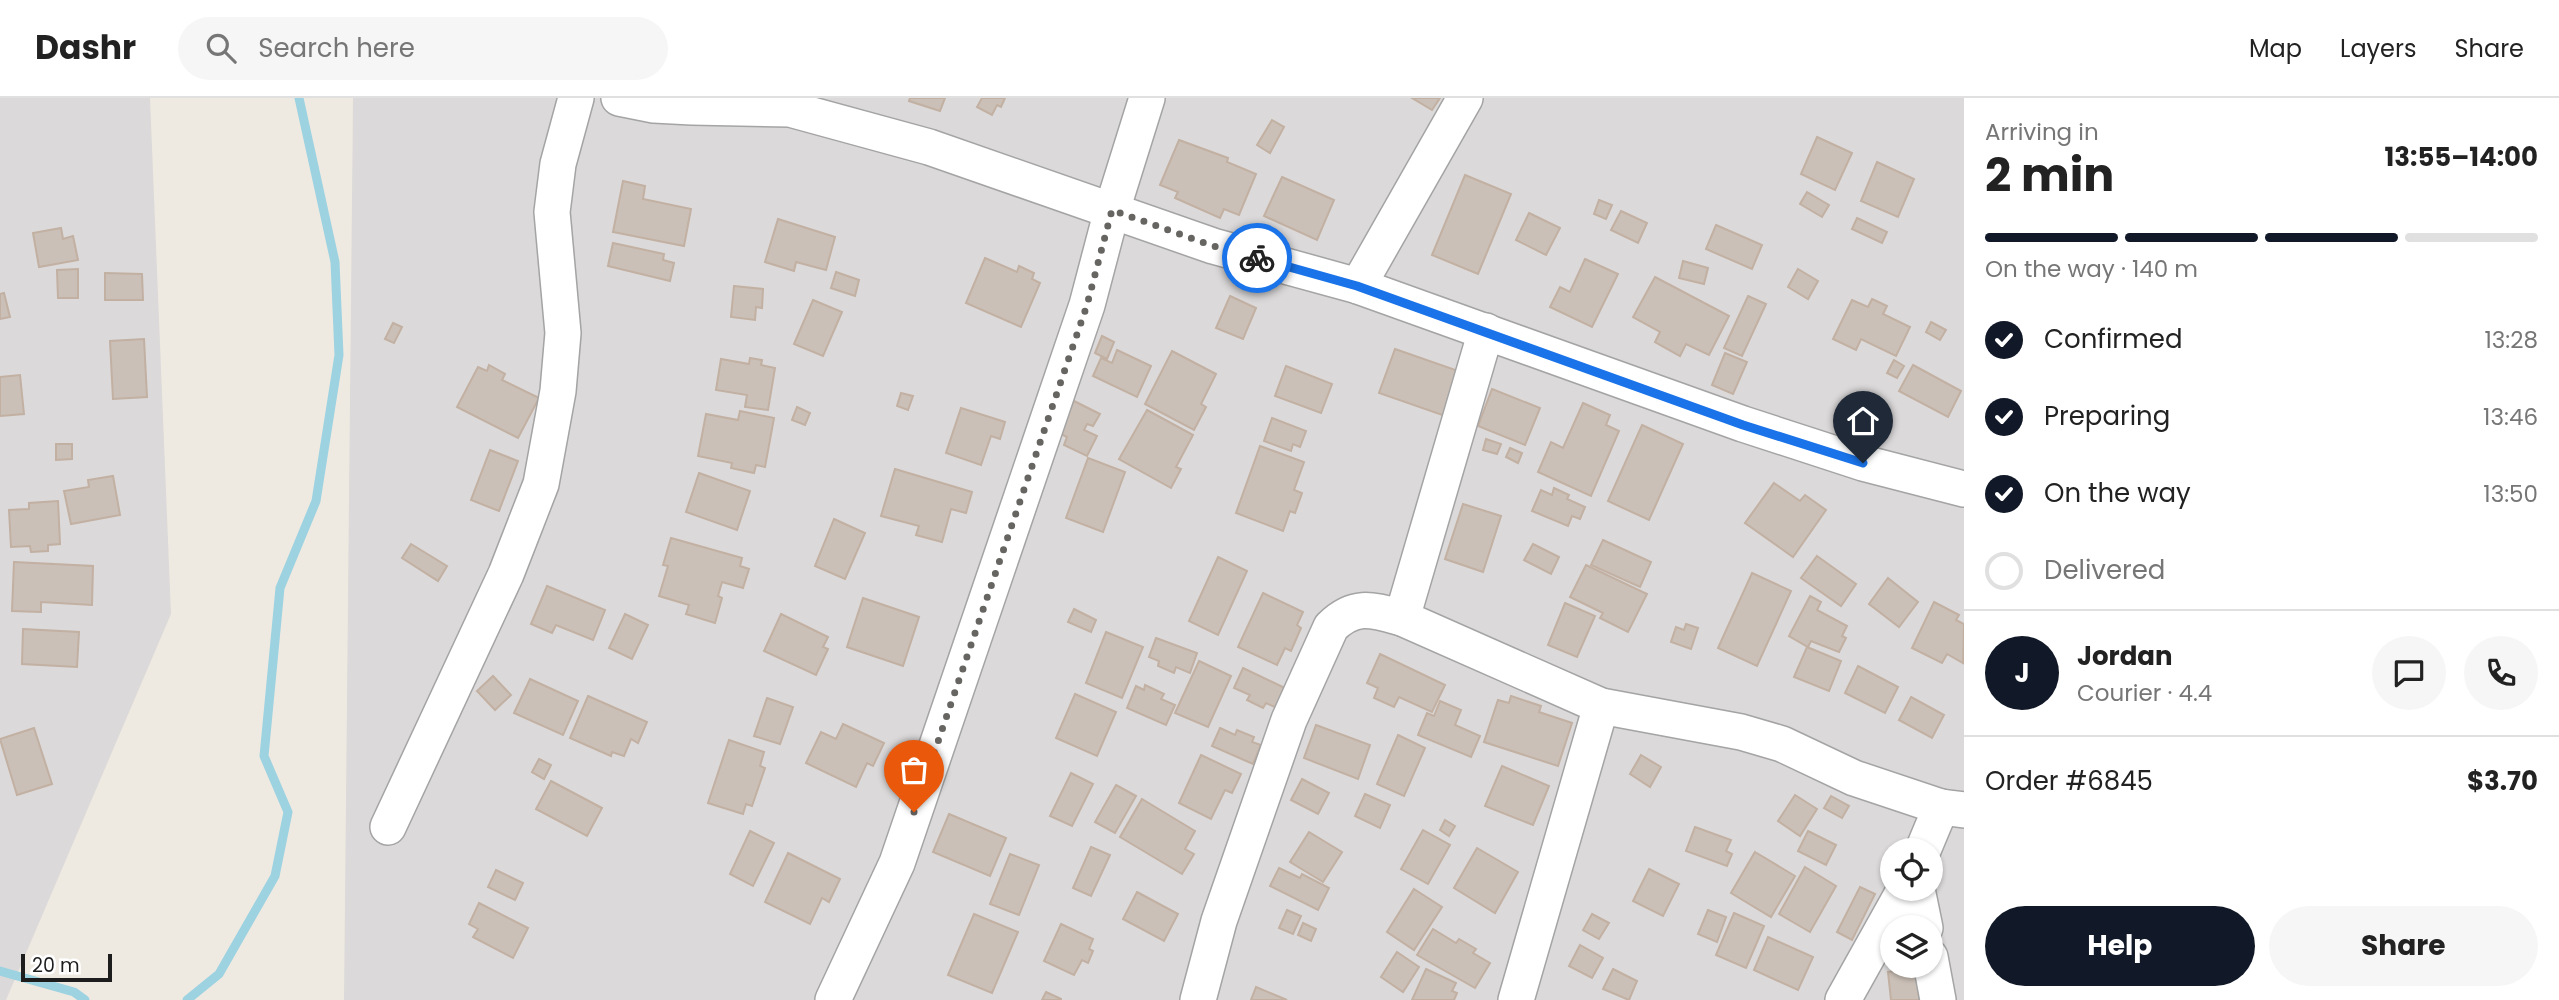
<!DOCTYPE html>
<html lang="en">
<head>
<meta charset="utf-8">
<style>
  :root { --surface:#fff; --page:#f6f6f6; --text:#222; --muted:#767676; --line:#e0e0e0; --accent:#111827 }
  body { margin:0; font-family:Poppins,sans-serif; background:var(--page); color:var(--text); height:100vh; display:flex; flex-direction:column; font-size:26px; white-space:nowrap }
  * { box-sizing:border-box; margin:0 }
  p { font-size:23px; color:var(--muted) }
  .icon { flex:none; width:38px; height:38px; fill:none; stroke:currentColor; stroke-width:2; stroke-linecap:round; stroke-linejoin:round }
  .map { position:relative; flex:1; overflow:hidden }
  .sheet { display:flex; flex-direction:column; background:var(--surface); width:595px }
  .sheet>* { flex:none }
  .controls { position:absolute; left:1880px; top:740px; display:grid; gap:14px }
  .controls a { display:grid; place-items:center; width:63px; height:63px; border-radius:50%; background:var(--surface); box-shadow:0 2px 5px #0004; font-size:35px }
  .scale { position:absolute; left:21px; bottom:18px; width:91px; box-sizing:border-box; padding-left:7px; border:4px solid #1d1d1d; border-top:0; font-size:19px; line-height:24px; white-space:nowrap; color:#1d1d1d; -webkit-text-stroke:5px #fff; paint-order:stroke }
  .pin { position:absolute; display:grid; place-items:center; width:60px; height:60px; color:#fff; margin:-72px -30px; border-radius:50% 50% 50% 0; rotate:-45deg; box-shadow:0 0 7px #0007 }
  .pin .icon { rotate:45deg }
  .courier { position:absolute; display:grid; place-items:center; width:70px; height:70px; margin:-35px; border:5px solid #1a73e8; border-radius:50%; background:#fff; color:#222; box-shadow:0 2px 9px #0007 }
  .head em { font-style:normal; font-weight:700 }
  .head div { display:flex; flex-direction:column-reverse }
  .head { display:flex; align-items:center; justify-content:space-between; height:119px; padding:0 21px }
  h1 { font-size:46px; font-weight:700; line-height:52px }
  .bar { display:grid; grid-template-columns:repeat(4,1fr); gap:10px 7px; align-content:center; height:84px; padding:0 21px }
  .bar i { height:9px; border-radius:5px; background:var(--line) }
  .bar .current { background:var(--accent) }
  .bar p { grid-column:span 4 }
  .line { display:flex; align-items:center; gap:18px; padding:0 21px; border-top:2px solid var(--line) }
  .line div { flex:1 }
  .round { display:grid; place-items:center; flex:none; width:74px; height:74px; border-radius:37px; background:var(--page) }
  ol { padding:0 21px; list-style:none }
  li { display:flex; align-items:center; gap:21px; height:77px }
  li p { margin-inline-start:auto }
  li .icon { padding:7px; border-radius:50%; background:var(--accent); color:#fff; stroke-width:4 }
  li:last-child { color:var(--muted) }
  li i { width:38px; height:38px; border:4px solid var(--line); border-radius:50% }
  .cta { display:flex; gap:14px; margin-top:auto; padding:14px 21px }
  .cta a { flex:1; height:80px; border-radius:42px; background:var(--accent); color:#fff; font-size:28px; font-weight:700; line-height:80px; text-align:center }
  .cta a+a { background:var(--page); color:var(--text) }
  header { display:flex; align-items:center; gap:42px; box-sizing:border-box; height:98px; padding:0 35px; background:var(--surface); border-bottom:2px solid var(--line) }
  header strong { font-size:33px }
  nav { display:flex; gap:38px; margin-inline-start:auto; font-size:24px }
  .search { width:490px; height:63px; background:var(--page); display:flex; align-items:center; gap:18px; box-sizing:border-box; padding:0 24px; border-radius:38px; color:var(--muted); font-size:26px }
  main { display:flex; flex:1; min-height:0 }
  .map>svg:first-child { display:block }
  .residential { fill:#dbd9d9; fill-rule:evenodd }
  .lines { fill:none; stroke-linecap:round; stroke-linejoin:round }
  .stream { stroke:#9dd2e1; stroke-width:9 }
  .building { fill:#cbc0b7; stroke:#c2b0a2; stroke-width:2 }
  .street-casing { stroke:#a4a4a4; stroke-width:38 }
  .street { stroke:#fff; stroke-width:35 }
  .done { stroke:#666562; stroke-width:7; stroke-dasharray:0 12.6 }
  .route { stroke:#1a73e8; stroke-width:9 }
</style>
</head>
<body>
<header>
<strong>Dashr</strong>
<div class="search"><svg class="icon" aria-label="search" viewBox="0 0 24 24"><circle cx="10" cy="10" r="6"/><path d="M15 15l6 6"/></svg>Search here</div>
<nav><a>Map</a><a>Layers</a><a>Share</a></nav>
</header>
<main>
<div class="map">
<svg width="1964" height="902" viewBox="0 0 1964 902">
  <rect width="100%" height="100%" fill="#efeae1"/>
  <g class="residential">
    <path d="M0,0H150L171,516L6,902H0Z"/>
    <path d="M353,0H1964V902H344ZM1892,752H1930V791H1892ZM1892,830H1930V868H1892Z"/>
  </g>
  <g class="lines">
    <g class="stream">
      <path d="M0,873L74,894L85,902"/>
      <path d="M187,902L219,876L275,778L288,714L264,658L280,490L316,403L339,257L335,164L299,0"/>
    </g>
  </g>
  <g class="building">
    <path d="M910,0H945L940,13L909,3Z"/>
    <path d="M982,0H1005L1001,9L997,7L992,17L977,9Z"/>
    <path d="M1412,0H1440L1432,12Z"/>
    <path d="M1272,22L1284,29L1270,55L1257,47Z"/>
    <path d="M1817,39L1852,55L1835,92L1801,76Z"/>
    <path d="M1179,42L1228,60L1227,64L1256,76L1239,117L1224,111L1220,120L1175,100L1178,94L1160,87Z"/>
    <path d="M1877,64L1914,81L1898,119L1861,103Z"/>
    <path d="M1465,77L1511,96L1478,176L1432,157Z"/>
    <path d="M1282,79L1334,102L1317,142L1264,118Z"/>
    <path d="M623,83L645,88L643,101L691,111L684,148L613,134Z"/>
    <path d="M1807,94L1829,107L1822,119L1800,106Z"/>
    <path d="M1599,102L1612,107L1606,121L1594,116Z"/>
    <path d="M1621,113L1647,125L1638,145L1611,132Z"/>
    <path d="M1529,115L1560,130L1546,157L1516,142Z"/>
    <path d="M1857,120L1887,134L1882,145L1852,131Z"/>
    <path d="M778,121L835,139L826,172L796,164L794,173L765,164Z"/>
    <path d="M1716,127L1762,147L1752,171L1706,151Z"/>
    <path d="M61,130L63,141L73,138L78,162L39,169L33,135Z"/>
    <path d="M613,145L664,156L663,162L674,165L670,183L608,168Z"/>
    <path d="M985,160L1017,174L1019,168L1034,175L1032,181L1040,185L1021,229L966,205Z"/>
    <path d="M1585,161L1618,176L1592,229L1550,209L1560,189L1570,194Z"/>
    <path d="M1683,163L1708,170L1704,186L1679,180Z"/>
    <path d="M78,171V200H58L57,172Z"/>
    <path d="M1798,171L1818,183L1808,201L1788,189Z"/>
    <path d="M836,174L859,182L855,198L831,190Z"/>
    <path d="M105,175L142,176L143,202H105Z"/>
    <path d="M1655,179L1729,218L1709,257L1686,246L1680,258L1655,244L1660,234L1633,219Z"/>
    <path d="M734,188L763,191L762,210L756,209L755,222L731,219Z"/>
    <path d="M4,195L10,219L0,221V196Z"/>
    <path d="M1230,198L1256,210L1243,241L1216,230Z"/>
    <path d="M1748,198L1766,206L1742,258L1724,250Z"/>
    <path d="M1872,201L1887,208L1883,216L1910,229L1896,258L1861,241L1856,252L1833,241L1852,202L1868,209Z"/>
    <path d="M813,202L842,214L823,258L794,246Z"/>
    <path d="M1931,224L1946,232L1940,242L1926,234Z"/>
    <path d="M393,225L402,229L394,245L385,241Z"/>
    <path d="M1102,238L1114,244L1107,261L1095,255Z"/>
    <path d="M144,241L147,299L113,301L110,243Z"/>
    <path d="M1395,251L1467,276L1451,320L1379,295Z"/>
    <path d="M1117,252L1151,268L1137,299L1093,278L1101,260L1112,265Z"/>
    <path d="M1172,253L1216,276L1201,306L1206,309L1194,332L1145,306Z"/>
    <path d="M1725,255L1747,264L1733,296L1712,287Z"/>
    <path d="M750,260L762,262L761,267L775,270L768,312L745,309L747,297L716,292L721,261L749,266Z"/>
    <path d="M1894,262L1904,268L1897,280L1887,275Z"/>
    <path d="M489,267L505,276L502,282L539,300L518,340L457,309L478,269L487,273Z"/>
    <path d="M1913,267L1961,293L1948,319L1899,293Z"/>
    <path d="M1286,268L1332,286L1321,315L1275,298Z"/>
    <path d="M20,277L24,316L0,318V279Z"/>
    <path d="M1492,291L1540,310L1525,347L1478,328Z"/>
    <path d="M901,295L913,298L908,312L897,308Z"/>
    <path d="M1074,303L1100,316L1093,328L1087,326L1084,332L1097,338L1087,358L1064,347L1067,339L1059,335Z"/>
    <path d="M1583,305L1610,317L1606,327L1619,333L1591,398L1538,374L1551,344L1563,350Z"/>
    <path d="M797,309L810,315L805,327L792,322Z"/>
    <path d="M961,310L1005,324L1000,341L991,338L981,367L946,355Z"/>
    <path d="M1147,312L1193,337L1176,369L1181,371L1171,390L1119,361Z"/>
    <path d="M740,313L774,320L765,369L756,367L754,375L731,370L732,365L698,358L706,316L738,322Z"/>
    <path d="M1272,320L1306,333L1300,349L1293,346L1291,353L1264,343Z"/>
    <path d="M1642,327L1683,346L1649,422L1608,403Z"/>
    <path d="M1486,341L1501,346L1497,356L1483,352Z"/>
    <path d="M56,346H72V361L56,362Z"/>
    <path d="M1260,348L1304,364L1294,392L1302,395L1295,415L1290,413L1283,433L1236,415Z"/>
    <path d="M1510,350L1522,355L1518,365L1506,359Z"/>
    <path d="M490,352L518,363L499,413L471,402Z"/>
    <path d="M1088,360L1125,374L1103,434L1066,420Z"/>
    <path d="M895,371L972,394L966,415L951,411L942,444L916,437L919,428L881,418Z"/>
    <path d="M699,375L750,393L737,432L686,414Z"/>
    <path d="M113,378L120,417L71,426L64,393L89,389L88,382Z"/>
    <path d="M1774,385L1800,403L1805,397L1826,412L1793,459L1745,425Z"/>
    <path d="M1554,390L1569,397L1567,401L1585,409L1580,421L1572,418L1568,428L1532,413L1541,392L1552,397Z"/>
    <path d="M58,403L60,446L48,447V453L31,454L30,448L11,449L9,412L29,411V405Z"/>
    <path d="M1463,406L1501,418L1483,474L1445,461Z"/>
    <path d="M834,421L865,435L845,481L815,468Z"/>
    <path d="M671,440L742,460L740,468L749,471L743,490L722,484L718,498L722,500L715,525L686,516L689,507L659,498L668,468L663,467Z"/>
    <path d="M1603,442L1651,464L1640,489L1591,467Z"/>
    <path d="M411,446L447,468L438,483L402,460Z"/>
    <path d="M1533,446L1559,459L1551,476L1524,462Z"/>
    <path d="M1817,458L1856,486L1841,508L1801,480Z"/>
    <path d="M1218,459L1247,473L1218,537L1189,523Z"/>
    <path d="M14,464L93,468L92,507L41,504V514L12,513Z"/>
    <path d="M1586,467L1647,496L1628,534L1600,520L1603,515L1570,499Z"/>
    <path d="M1752,475L1791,493L1757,568L1718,550Z"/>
    <path d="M1888,480L1918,504L1899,529L1869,506Z"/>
    <path d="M547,488L605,512L593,542L556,527L552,535L531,526Z"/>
    <path d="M1263,495L1303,514L1297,527L1301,530L1291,553L1285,550L1277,567L1238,549Z"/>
    <path d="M1810,498L1821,504L1817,512L1847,528L1842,538L1846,540L1839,554L1811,543L1808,549L1789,538Z"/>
    <path d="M863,500L919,519L903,568L847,549Z"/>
    <path d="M1934,504L1959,517L1956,522L1964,526L1963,565L1947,556L1942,565L1912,550Z"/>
    <path d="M1565,505L1595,518L1577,559L1548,547Z"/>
    <path d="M1074,511L1096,522L1091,534L1068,524Z"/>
    <path d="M625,516L648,527L632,561L609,550Z"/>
    <path d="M781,516L828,539L823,549L828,551L816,577L764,553Z"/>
    <path d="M1686,526L1698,530L1691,551L1671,544L1676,529L1684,532Z"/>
    <path d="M23,531L79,534L77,569L22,566Z"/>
    <path d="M1106,534L1143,549L1122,600L1086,585Z"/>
    <path d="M1156,540L1197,555L1190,575L1176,569L1174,575L1158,568L1159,563L1149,559Z"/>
    <path d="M1807,549L1841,563L1829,593L1794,579Z"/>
    <path d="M1380,556L1445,587L1432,614L1399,599L1394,609L1374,600L1378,590L1367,585Z"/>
    <path d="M1199,563L1231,578L1208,629L1175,615Z"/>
    <path d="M1858,568L1898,589L1885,615L1845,595Z"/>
    <path d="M1243,570L1287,591L1277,610L1266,605L1263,610L1247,602L1250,597L1234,590Z"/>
    <path d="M493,578L511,597L495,612L477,593Z"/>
    <path d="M530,581L578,603L563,637L514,615Z"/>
    <path d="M1145,587L1164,596L1161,601L1175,607L1166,627L1127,610L1136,588L1144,592Z"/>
    <path d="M1075,596L1116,614L1097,658L1056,640Z"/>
    <path d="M588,598L647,624L638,645L631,641L624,658L612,654L611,658L570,640Z"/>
    <path d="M1511,598L1541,608L1539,614L1572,625L1558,668L1484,644L1498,602L1509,605Z"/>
    <path d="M1911,599L1944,617L1932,640L1899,622Z"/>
    <path d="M767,600L793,609L780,646L754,638Z"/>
    <path d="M1440,603L1461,612L1455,627L1480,638L1471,659L1418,637L1427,615L1434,618Z"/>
    <path d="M843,626L884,645L873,668L867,665L856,689L806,665L821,634L836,641Z"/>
    <path d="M1316,627L1370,647L1358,681L1304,660Z"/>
    <path d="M34,630L52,686L17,697L0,641Z"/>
    <path d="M1220,630L1235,637L1237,632L1254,639L1252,644L1261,647L1253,666L1212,648Z"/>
    <path d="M1398,637L1425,650L1404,698L1377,686Z"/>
    <path d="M729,642L764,654L760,668L765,670L752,708L746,706L743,716L708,705Z"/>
    <path d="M1201,657L1241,676L1232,695L1225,692L1211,721L1179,705Z"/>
    <path d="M1641,657L1661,669L1650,689L1630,676Z"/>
    <path d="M539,661L551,667L544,681L532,674Z"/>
    <path d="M1502,668L1549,688L1533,727L1485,708Z"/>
    <path d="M1071,675L1093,686L1072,728L1050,718Z"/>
    <path d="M1302,681L1329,695L1318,716L1291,702Z"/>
    <path d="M551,683L602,710L587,738L536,711Z"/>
    <path d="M1116,687L1136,698L1115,735L1095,724Z"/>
    <path d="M1365,696L1390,707L1380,730L1355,718Z"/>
    <path d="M1795,697L1817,711L1800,738L1778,723Z"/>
    <path d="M1831,698L1849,708L1842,720L1824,710Z"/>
    <path d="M1142,701L1195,733L1185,751L1194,756L1182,776L1120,739Z"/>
    <path d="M949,716L1006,740L990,778L933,754Z"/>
    <path d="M1445,722L1455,728L1449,738L1440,732Z"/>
    <path d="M1695,729L1731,742L1726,753L1732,756L1727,768L1686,753Z"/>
    <path d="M1423,732L1450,747L1428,786L1401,771Z"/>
    <path d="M750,733L774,745L753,788L730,776Z"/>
    <path d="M1808,733L1836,747L1826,767L1798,753Z"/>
    <path d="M1309,734L1342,754L1323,784L1290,764Z"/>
    <path d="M1091,749L1110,757L1091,798L1073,790Z"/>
    <path d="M1477,750L1518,774L1495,815L1454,790Z"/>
    <path d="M1755,754L1795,778L1771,819L1731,795Z"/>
    <path d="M788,755L840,781L829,804L822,800L810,826L765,804Z"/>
    <path d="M1010,756L1039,767L1019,817L990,806Z"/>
    <path d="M1805,769L1836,788L1810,834L1779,816Z"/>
    <path d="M1279,770L1300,780L1302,776L1329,790L1318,812L1270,788Z"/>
    <path d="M1649,771L1679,786L1663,818L1633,803Z"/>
    <path d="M496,772L523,785L515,802L488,789Z"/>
    <path d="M1860,789L1875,796L1852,842L1837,834Z"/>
    <path d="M1414,791L1442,809L1414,852L1387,834Z"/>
    <path d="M1137,794L1178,816L1164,843L1123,821Z"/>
    <path d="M479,805L528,830L513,860L473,839L478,831L469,826Z"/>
    <path d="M1287,812L1301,818L1293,836L1279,830Z"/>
    <path d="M1708,812L1726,819L1717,844L1698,836Z"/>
    <path d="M1734,815L1764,828L1746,870L1716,857Z"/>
    <path d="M974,816L1018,834L992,895L948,877Z"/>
    <path d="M1592,816L1609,825L1599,841L1583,832Z"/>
    <path d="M1303,825L1316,831L1311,843L1298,837Z"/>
    <path d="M1061,826L1093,841L1089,851L1093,853L1088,865L1082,862L1074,877L1044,863Z"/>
    <path d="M1433,831L1456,845L1459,841L1476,851L1473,855L1490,865L1475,890L1417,857Z"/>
    <path d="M1768,839L1813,859L1798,892L1754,872Z"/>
    <path d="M1580,847L1603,860L1592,880L1569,868Z"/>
    <path d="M1397,854L1419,869L1403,894L1381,879Z"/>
    <path d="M1426,871L1456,885L1452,893L1457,895L1454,902H1412Z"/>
    <path d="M1613,871L1637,883L1629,902L1603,891Z"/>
    <path d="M1916,871L1920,902H1891L1888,874Z"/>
    <path d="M1256,889L1287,902H1251Z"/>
    <path d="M1046,894L1061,901V902H1042Z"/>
  </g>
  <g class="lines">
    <g class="street-casing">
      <g id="street">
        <path d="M619,0L654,7L692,9L790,11L929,49L1213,148L1358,188L1743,326L1863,365L1964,391"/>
        <path d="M1358,188L1465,0"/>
        <path d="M1402,520L1486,233"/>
        <path d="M388,729L506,476L541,386L558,293L563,235L552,114L558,66L576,0"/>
        <path d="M1923,752L1941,709"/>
        <path d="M1917,791L1925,830"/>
        <path d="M1930,859L1938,902"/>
        <path d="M833,902L897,765L1087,207L1112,112L1147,0"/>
        <path d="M1198,902L1219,823L1289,622L1331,529C1355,505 1373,512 1402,520L1601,608L1741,634L1782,646L1854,680L1941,709L1964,712"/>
        <path d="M1516,902L1601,608"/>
        <path d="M1843,902L1905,791"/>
      </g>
    </g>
    <use href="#street" class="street"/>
  </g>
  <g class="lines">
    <path class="done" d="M914,714L1087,207L1112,112L1213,148L1257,160"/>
    <path class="route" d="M1257,160L1357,188L1743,327L1863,365"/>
  </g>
</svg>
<div class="controls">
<a><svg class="icon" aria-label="locate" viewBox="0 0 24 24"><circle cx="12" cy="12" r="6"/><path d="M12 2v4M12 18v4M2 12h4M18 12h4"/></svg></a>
<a><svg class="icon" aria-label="layers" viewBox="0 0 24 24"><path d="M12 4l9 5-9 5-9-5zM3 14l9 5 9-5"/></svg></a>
</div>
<div class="scale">20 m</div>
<div class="pin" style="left:914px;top:714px;background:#ea580c"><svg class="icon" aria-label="bag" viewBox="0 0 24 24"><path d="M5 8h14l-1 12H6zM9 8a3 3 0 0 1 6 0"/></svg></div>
<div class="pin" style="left:1863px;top:365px;background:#1f2937"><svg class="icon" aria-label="home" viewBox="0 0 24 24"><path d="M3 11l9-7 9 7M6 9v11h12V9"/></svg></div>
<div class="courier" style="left:1257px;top:160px"><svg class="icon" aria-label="bike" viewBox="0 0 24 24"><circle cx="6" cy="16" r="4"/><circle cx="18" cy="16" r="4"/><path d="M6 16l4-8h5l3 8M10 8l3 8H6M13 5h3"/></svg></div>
</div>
<section class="sheet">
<div class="head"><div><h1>2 min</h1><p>Arriving in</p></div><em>13:55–14:00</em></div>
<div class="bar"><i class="current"></i><i class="current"></i><i class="current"></i><i></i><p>On the way · 140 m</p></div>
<ol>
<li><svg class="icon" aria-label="check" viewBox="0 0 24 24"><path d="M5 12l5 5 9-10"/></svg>Confirmed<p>13:28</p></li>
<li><svg class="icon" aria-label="check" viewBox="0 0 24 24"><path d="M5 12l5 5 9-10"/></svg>Preparing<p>13:46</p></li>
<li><svg class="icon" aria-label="check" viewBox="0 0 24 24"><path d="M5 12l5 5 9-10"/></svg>On the way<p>13:50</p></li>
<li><i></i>Delivered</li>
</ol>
<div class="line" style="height:126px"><b class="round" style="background:var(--accent);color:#fff">J</b><div><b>Jordan</b><p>Courier · 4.4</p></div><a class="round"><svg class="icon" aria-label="chat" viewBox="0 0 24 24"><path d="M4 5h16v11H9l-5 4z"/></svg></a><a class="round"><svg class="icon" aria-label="phone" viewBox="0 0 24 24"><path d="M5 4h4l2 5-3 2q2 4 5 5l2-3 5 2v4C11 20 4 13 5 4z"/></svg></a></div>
<div class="line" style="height:91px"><div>Order #6845</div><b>$3.70</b></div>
<div class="cta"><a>Help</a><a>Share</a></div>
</section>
</main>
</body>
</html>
